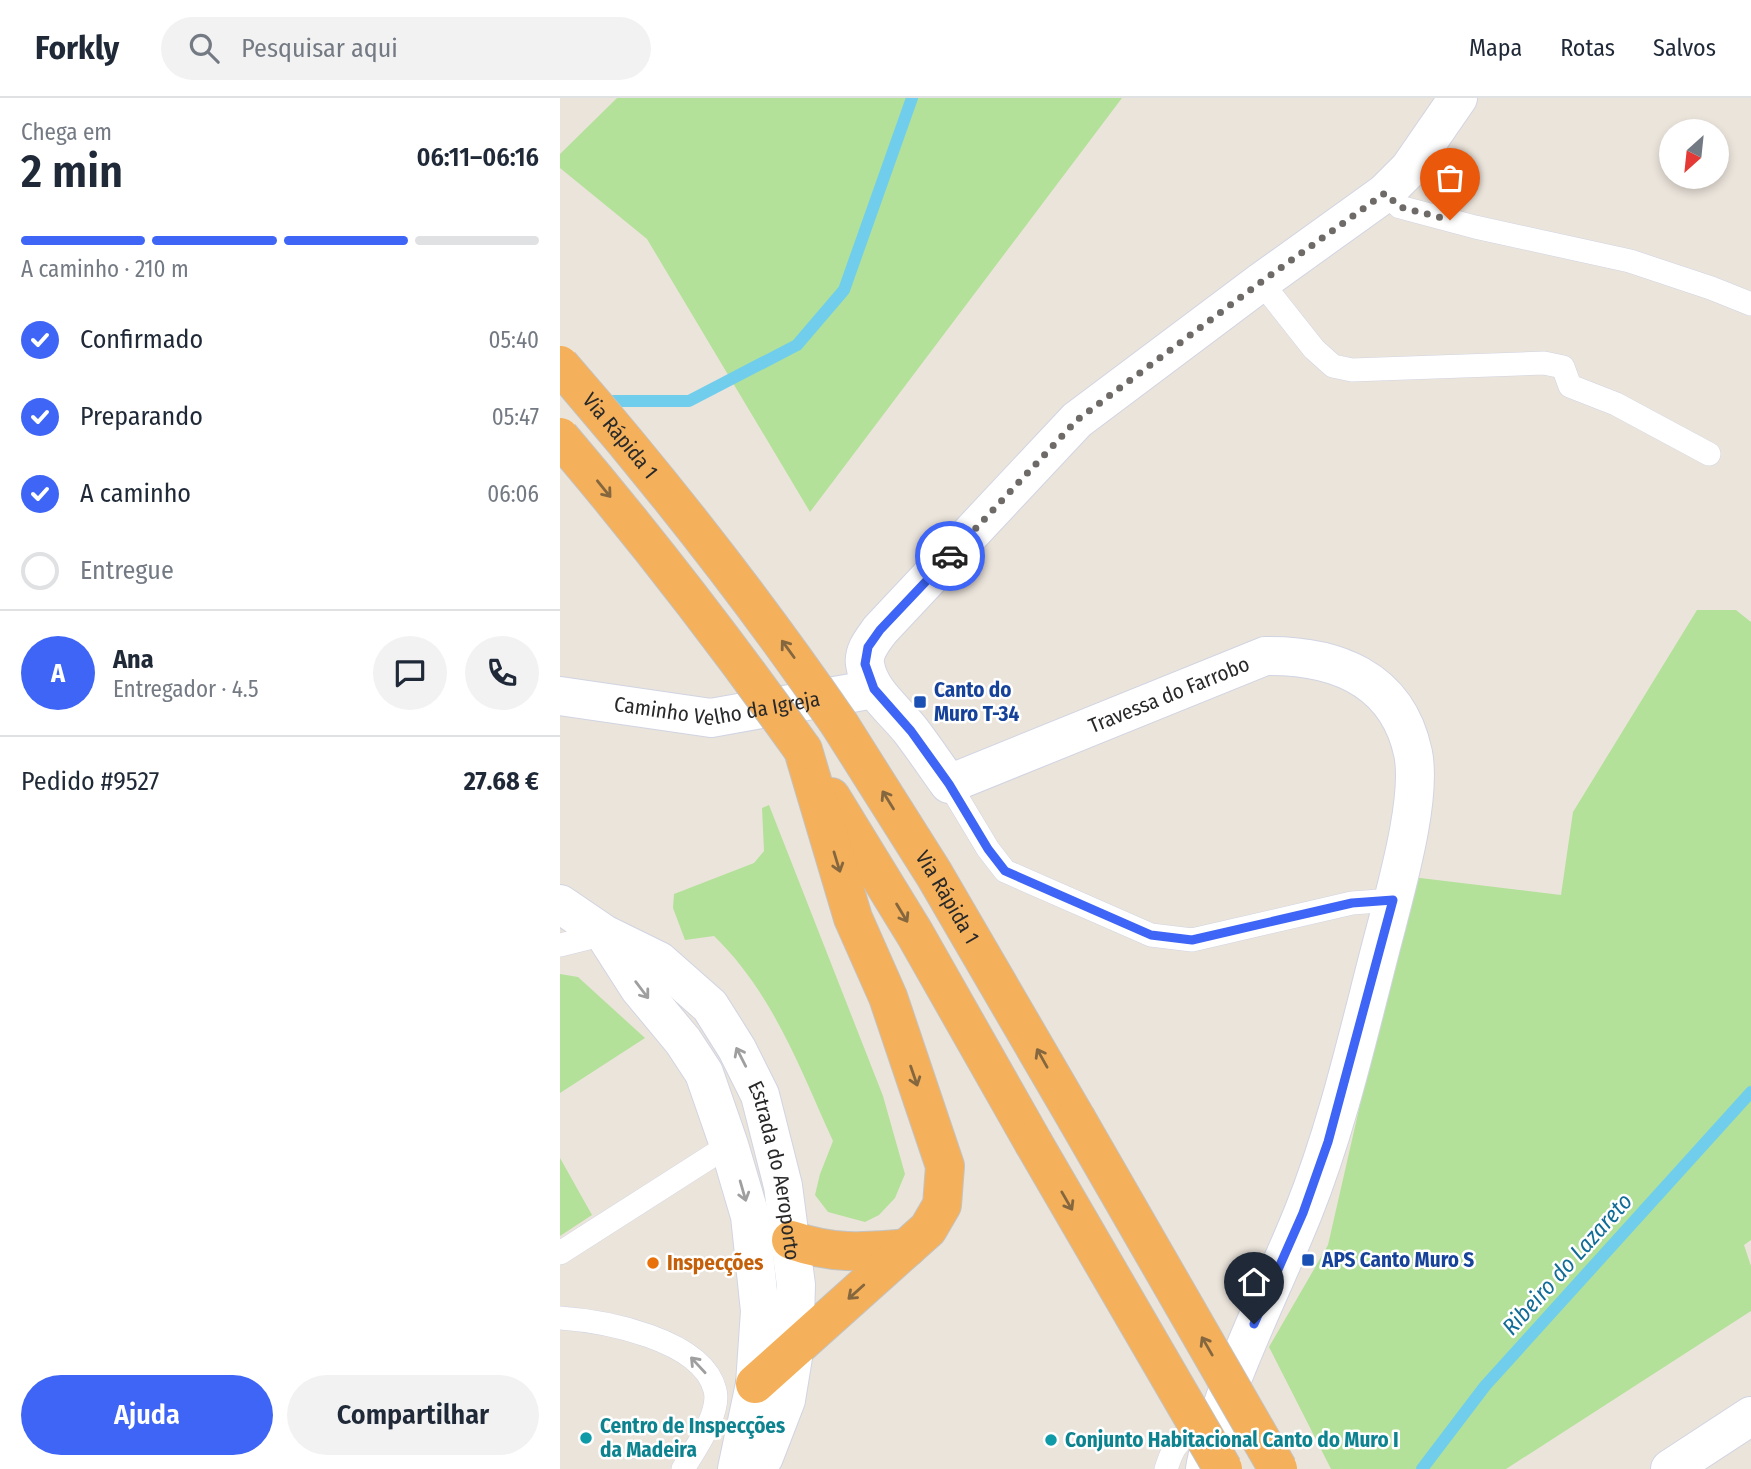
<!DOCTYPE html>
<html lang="pt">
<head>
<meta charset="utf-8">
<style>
  :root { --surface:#fff; --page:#f2f2f3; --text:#1f2937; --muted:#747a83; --line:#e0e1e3; --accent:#3e65f6 }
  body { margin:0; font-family:"Fira Sans Condensed",sans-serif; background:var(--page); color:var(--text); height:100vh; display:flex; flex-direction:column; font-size:26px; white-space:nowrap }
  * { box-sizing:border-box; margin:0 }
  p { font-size:23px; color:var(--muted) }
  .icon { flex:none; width:38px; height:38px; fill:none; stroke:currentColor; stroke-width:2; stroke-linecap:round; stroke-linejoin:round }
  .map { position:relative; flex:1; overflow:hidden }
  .side { display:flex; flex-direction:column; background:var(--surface); width:560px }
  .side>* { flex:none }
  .needle { width:46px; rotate:207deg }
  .controls { position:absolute; left:1099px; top:21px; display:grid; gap:14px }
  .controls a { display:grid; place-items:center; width:70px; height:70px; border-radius:50%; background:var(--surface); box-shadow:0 4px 10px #0003; font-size:35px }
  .pin { position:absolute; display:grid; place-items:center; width:60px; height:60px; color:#fff; margin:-72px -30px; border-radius:50% 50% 50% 0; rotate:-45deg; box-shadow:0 0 7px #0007 }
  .pin .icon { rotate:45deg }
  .courier { position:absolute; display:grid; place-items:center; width:70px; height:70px; margin:-35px; border:5px solid #3e65f6; border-radius:50%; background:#fff; color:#222; box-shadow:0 2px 9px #0007 }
  .summary em { font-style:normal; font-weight:600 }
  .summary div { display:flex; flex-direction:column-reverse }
  .summary { display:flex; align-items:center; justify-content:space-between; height:119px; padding:0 21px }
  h1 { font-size:46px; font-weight:600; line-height:52px }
  .bar { display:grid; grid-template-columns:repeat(4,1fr); gap:10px 7px; align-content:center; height:84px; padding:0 21px }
  .bar i { height:9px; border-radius:5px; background:var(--line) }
  .bar .selected { background:var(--accent) }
  .bar p { grid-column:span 4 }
  .line { display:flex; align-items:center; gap:18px; padding:0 21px; border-top:2px solid var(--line) }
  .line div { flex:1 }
  .round { display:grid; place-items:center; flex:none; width:74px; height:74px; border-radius:37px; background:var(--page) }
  ol { padding:0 21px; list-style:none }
  li { display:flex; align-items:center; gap:21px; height:77px }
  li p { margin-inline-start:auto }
  li .icon { padding:7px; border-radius:50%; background:var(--accent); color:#fff; stroke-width:4 }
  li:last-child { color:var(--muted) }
  li i { width:38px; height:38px; border:4px solid var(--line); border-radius:50% }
  .cta { display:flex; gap:14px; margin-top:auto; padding:14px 21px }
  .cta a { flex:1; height:80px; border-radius:42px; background:var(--accent); color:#fff; font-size:28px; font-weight:600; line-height:80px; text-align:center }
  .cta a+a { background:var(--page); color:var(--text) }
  header { display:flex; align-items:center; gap:42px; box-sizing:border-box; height:98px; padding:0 35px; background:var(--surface); border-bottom:2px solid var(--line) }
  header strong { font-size:33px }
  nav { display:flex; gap:38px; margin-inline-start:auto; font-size:24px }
  .search { width:490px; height:63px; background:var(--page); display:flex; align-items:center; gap:18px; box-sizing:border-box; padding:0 24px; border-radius:38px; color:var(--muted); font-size:26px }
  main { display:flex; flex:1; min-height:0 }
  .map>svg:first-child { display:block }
  .green { fill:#b3e199 }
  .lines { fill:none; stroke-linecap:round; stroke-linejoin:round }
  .stream { stroke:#70ceec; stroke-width:12 }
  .service-casing { stroke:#d1d4e2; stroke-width:24 }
  .minor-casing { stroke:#d1d4e2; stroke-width:40 }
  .secondary-casing { stroke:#d1d4e2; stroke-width:40 }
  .trunk-casing { stroke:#c3c3c3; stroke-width:40 }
  .service { stroke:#fff; stroke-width:23 }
  .minor { stroke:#fff; stroke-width:38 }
  .secondary { stroke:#fff; stroke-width:38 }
  .trunk { stroke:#f4b05a; stroke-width:38 }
  .trunk-bridge-casing { stroke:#c3c3c3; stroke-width:40; stroke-linecap:butt }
  .trunk-bridge { stroke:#f4b05a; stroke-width:38 }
  .oneway { stroke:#84663f }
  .oneway2 { stroke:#9f9f9f }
  .done { stroke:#6d6a67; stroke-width:7; stroke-dasharray:0 12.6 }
  .route { stroke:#3e65f6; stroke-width:9 }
  .transit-dot { fill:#1a4fb4; stroke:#fff; stroke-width:2.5 }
  .food-dot { fill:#e8710a; stroke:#fff; stroke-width:2.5 }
  .culture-dot { fill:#0f9aa8; stroke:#fff; stroke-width:2.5 }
  .labels { text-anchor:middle; stroke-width:5; stroke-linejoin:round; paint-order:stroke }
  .street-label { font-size:21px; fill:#292929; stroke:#fff }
  .transit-label { font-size:21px; font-weight:bold; fill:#164399; stroke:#fff; text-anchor:start }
  .food-label { font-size:21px; font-weight:bold; fill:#c56008; stroke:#fff; text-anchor:start }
  .culture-label { font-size:21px; font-weight:bold; fill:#0d838f; stroke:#fff; text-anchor:start }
  .water-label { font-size:23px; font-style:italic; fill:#106c97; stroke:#fff }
</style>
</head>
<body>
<header>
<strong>Forkly</strong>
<div class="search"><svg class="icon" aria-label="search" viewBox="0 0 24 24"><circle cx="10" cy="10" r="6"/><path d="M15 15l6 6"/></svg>Pesquisar aqui</div>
<nav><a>Mapa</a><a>Rotas</a><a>Salvos</a></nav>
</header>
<main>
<section class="side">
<div class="summary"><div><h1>2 min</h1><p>Chega em</p></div><em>06:11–06:16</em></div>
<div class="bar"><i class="selected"></i><i class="selected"></i><i class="selected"></i><i></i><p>A caminho · 210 m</p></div>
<ol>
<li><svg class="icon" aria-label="check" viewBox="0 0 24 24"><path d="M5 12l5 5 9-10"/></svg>Confirmado<p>05:40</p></li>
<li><svg class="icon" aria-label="check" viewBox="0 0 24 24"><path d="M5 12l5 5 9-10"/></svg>Preparando<p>05:47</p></li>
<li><svg class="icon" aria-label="check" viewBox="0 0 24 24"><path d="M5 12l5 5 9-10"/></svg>A caminho<p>06:06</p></li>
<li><i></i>Entregue</li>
</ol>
<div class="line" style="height:126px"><b class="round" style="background:var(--accent);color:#fff">A</b><div><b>Ana</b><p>Entregador · 4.5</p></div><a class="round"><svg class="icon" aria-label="chat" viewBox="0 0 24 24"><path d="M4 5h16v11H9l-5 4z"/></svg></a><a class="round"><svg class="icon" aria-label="phone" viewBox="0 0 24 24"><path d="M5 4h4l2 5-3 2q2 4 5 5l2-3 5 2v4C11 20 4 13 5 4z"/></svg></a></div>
<div class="line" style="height:91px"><div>Pedido #9527</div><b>27.68 €</b></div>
<div class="cta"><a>Ajuda</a><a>Compartilhar</a></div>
</section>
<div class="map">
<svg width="1191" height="1371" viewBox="0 0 1191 1371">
  <rect width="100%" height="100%" fill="#ebe4db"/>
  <g class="green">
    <path d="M57,0H562L250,414L87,141L0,70V56Z"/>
    <path d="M1137,512H1176L1191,524V1142L1184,1147L1191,1168V1213L946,1371H771L709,1249L768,1147L852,779L1001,797L1013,714Z"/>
    <path d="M209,707L323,998L345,1076L335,1100L319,1117L305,1124L268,1114L255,1097L260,1076L273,1043C240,971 213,895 154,838L125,842L113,810L114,796L194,765L204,753L202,710Z"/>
    <path d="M0,876L18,879L85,940L0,995Z"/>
    <path d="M0,1060L32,1117L0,1138Z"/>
  </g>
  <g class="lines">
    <g class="stream">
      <path d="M42,303H129L237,247L284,192L352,0"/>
      <path d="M862,1371L925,1288L1191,994"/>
    </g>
    <g class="service-casing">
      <g id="service">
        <path d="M825,95L840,109L915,129L1070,163L1151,190L1191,206"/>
        <path d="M701,184L754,251L773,268L792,272L984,265L1003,269L1010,288L1056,306L1149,356"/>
        <path d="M389,686L428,751L445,773L591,837L632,842L792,805L833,802"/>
        <path d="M0,847L44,836"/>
        <path d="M0,1155L169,1047"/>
        <path d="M0,1220C44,1223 142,1241 155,1292C161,1315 135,1351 123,1371"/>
        <path d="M606,1371C611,1357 614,1344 629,1338L649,1348"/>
      </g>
    </g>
    <g class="minor-casing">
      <g id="minor">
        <path id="s1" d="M0,598L151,620L314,591"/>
        <path d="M645,1371C649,1346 657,1324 665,1300C688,1237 718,1177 743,1115C780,1023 801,923 827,826C838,783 862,698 853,655C837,579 774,557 705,558L389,686C376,668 364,650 351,633C335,612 309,594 305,566C303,553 313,542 320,532L517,322L701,184L825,95L849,71L898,0"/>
        <path d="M1110,1371L1191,1318"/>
      </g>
    </g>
    <g class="secondary-casing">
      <g id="secondary">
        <path id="s2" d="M0,806L44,836L99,863L150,908L177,951L200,997L223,1088L236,1187L234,1253L226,1302L204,1359L195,1371"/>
        <path d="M45,837L79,890L123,943L144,975L169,1047L190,1118L200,1213L195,1286L177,1371"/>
      </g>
    </g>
    <g class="trunk-casing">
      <g id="trunk">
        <path id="s3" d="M280,627L374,776L516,1020"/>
        <path d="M271,699L355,836L473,1044"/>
        <path d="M231,1142C275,1157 302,1154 347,1150"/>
        <path d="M195,1286L368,1131L382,1107L385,1068L328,899L293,820L243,652"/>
      </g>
    </g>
    <use href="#service" class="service"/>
    <use href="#minor" class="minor"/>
    <use href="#secondary" class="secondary"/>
    <use href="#trunk" class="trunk"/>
    <g class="trunk-bridge-casing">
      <g id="trunk-bridge">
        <path id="s4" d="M0,267C100,382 194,502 280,627"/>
        <path d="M0,339C86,440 166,544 243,652"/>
        <path d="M516,1020L718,1371"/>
        <path d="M473,1044L663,1371"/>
      </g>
    </g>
    <use href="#trunk-bridge" class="trunk-bridge"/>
  </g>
  <defs><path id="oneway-shaft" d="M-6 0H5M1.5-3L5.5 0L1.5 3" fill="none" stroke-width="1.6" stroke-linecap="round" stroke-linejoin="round" transform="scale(1.75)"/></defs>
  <g class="oneway">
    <use href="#oneway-shaft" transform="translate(44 391) rotate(51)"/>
    <use href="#oneway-shaft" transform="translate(228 551) rotate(-126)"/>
    <use href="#oneway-shaft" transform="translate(328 702) rotate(-122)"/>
    <use href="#oneway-shaft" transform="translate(277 764) rotate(73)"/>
    <use href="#oneway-shaft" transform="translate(342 815) rotate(59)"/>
    <use href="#oneway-shaft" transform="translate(482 960) rotate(-119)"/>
    <use href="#oneway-shaft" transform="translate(354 978) rotate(71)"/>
    <use href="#oneway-shaft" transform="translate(507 1103) rotate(60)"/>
    <use href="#oneway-shaft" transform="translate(296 1194) rotate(138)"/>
    <use href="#oneway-shaft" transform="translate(647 1248) rotate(-120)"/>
  </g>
  <g class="oneway2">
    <use href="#oneway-shaft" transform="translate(82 892) rotate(53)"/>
    <use href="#oneway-shaft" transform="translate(181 959) rotate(-117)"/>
    <use href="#oneway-shaft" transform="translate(183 1093) rotate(74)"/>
    <use href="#oneway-shaft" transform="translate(138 1267) rotate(-133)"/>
  </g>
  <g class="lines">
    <path class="done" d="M390,458L517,322L701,184L825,95L840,109L890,122"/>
    <path class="route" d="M390,458L320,532L308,549L305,566L314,591L351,633L389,686L428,751L445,773L591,837L632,842L792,805L833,802L768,1044L743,1115L694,1226"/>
  </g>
  <g class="transit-dot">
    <rect x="353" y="597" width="14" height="14" rx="3.5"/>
    <rect x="741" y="1155" width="14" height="14" rx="3.5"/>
  </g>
  <circle class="food-dot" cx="93" cy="1165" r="7"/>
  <g class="culture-dot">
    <circle cx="26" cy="1340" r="7"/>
    <circle cx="491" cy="1342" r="7"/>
  </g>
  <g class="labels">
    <g class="street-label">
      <text dy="7" stroke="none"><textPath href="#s4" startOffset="93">Via Rápida 1</textPath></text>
      <text transform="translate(609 597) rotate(-22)" y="7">Travessa do Farrobo</text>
      <text dy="7" stroke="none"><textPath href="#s1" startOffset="159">Caminho Velho da Igreja</textPath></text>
      <text dy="7" stroke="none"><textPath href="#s3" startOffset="203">Via Rápida 1</textPath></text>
      <text dy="7" stroke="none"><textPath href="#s2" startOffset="362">Estrada do Aeroporto</textPath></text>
    </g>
    <g class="transit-label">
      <text x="374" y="599">Canto do<tspan x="374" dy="24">Muro T-34</tspan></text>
      <text x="762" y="1169">APS Canto Muro S</text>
    </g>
    <g class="food-label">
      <text x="107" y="1172">Inspecções</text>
    </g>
    <g class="culture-label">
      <text x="40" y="1335">Centro de Inspecções<tspan x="40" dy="24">da Madeira</tspan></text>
      <text x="505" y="1349">Conjunto Habitacional Canto do Muro I</text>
    </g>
    <g class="water-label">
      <text transform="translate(1007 1166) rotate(-48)" y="8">Ribeiro do Lazareto</text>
    </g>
  </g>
</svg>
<div class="controls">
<a><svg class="needle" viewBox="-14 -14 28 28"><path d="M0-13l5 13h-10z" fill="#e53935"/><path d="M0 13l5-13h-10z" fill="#747a83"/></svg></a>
</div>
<div class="pin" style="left:890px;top:122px;background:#ea580c"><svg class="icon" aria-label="bag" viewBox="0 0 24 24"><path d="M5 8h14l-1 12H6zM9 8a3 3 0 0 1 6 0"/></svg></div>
<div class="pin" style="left:694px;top:1226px;background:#1f2937"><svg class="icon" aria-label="home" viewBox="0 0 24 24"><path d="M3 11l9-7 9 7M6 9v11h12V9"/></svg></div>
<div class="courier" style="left:390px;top:458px"><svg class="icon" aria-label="car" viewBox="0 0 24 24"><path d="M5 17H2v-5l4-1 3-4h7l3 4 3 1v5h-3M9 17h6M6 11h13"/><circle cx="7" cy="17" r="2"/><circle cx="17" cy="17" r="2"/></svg></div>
</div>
</main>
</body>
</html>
